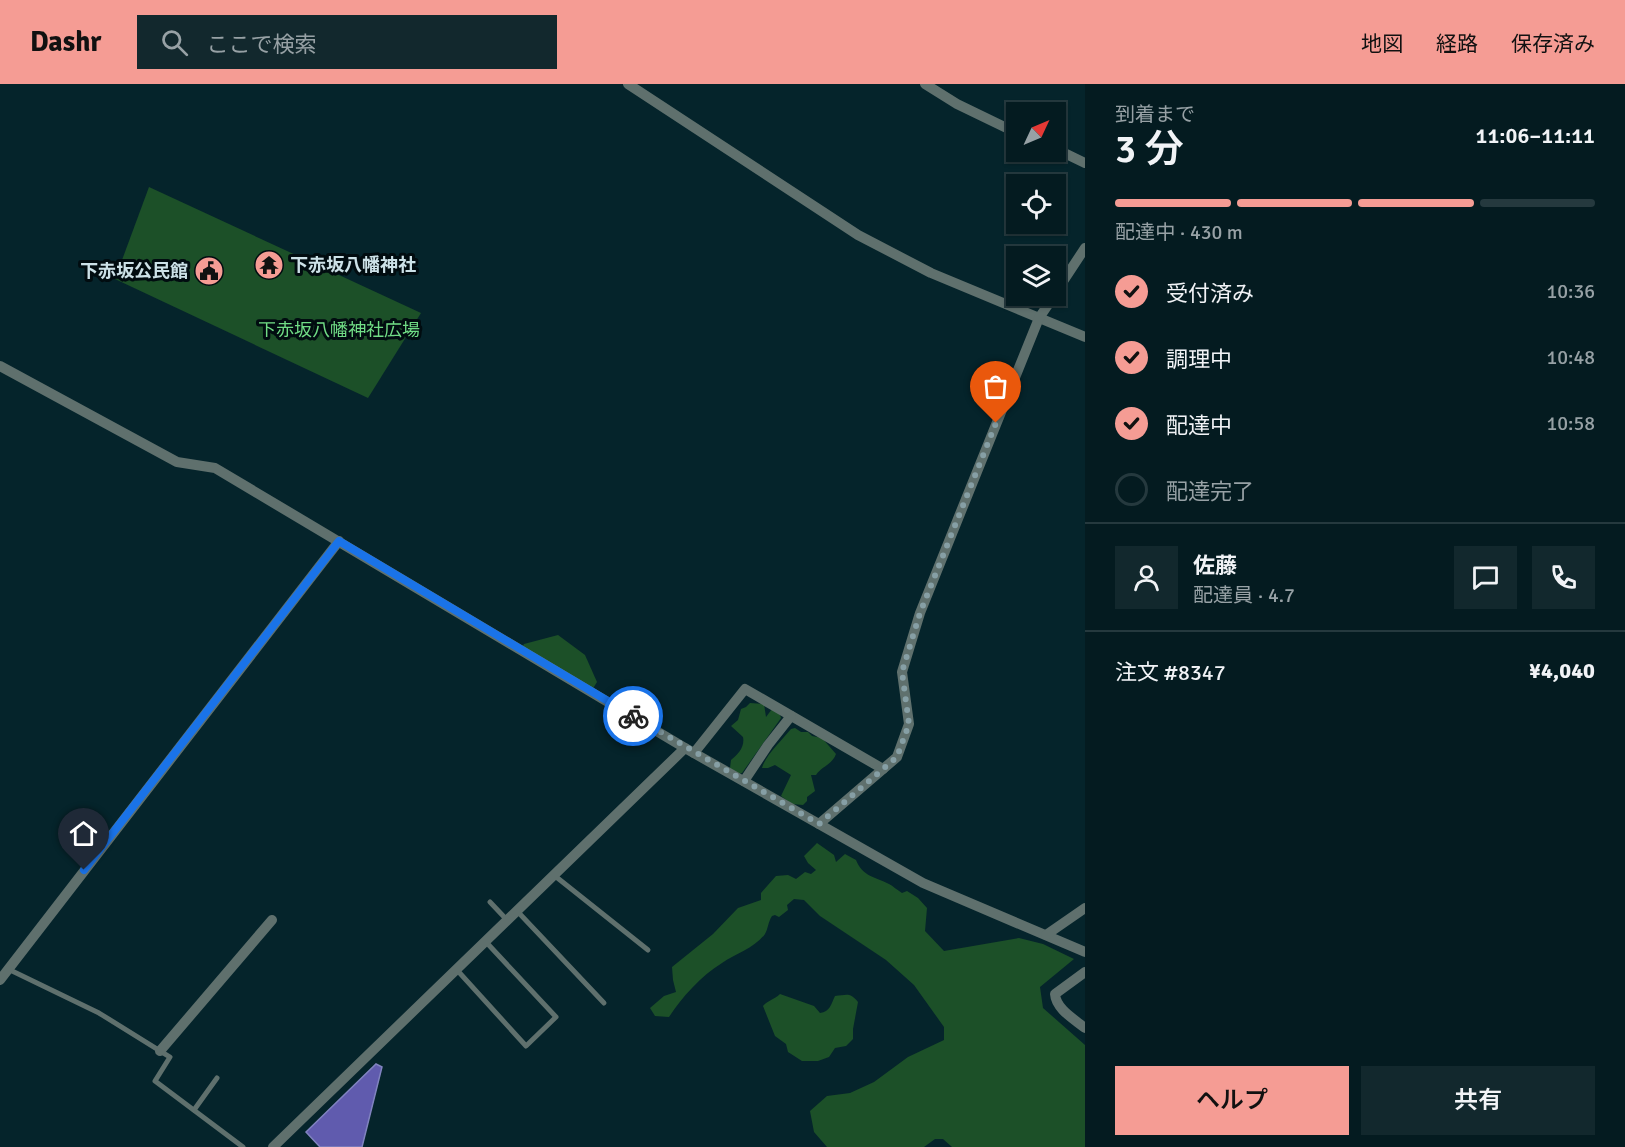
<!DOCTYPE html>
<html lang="ja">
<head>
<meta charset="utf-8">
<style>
  :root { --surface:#041b20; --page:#12282d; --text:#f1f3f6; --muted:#97a1a5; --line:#25393e; --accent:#f59c94 }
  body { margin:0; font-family:Signika,"Noto Sans JP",sans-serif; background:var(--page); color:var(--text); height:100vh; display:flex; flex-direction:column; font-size:22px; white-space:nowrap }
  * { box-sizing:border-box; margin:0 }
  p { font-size:20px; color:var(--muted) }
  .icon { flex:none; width:33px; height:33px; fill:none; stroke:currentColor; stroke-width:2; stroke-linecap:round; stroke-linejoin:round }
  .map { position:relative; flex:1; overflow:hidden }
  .details { display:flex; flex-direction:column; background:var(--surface); width:540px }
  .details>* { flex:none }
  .needle { width:39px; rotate:46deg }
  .controls { position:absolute; left:1006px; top:18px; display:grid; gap:12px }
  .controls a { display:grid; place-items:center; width:60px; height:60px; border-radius:0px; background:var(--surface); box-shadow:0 2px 4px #0004,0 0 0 2px var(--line); font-size:30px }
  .pin { position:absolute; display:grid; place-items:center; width:51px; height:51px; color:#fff; margin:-62px -26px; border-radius:50% 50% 50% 0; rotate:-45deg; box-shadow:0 0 6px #0007 }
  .pin .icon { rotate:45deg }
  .courier { position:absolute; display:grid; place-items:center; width:60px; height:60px; margin:-30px; border:4px solid #1a73e8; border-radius:50%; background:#fff; color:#222; box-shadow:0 2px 8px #0007 }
  .headline em { font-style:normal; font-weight:600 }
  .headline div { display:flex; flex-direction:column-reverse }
  .headline { display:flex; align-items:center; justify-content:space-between; height:102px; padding:0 30px }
  h1 { font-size:39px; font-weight:600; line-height:45px }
  .bar { display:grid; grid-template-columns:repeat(4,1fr); gap:9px 6px; align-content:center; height:72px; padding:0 30px }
  .bar i { height:8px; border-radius:4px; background:var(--line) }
  .bar .current { background:var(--accent) }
  .bar p { grid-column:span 4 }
  .line { display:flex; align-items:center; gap:15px; padding:0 30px; border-top:2px solid var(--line) }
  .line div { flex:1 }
  .round { display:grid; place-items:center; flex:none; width:63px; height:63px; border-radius:0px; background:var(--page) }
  ol { padding:0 30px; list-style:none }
  li { display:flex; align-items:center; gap:18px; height:66px }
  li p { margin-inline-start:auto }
  li .icon { padding:6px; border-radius:50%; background:var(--accent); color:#111; stroke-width:4 }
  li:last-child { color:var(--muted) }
  li i { width:33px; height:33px; border:3px solid var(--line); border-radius:50% }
  .cta { display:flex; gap:12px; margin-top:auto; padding:12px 30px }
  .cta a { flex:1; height:69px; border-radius:0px; background:var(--accent); color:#111; font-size:24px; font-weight:600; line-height:69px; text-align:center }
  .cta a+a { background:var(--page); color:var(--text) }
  header { display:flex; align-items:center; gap:36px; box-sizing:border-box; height:84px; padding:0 30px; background:var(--accent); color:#111 }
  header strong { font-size:28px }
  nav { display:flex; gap:33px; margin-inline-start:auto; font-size:21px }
  .search { width:420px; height:54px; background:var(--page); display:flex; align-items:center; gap:15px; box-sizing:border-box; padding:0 21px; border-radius:0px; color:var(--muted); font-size:22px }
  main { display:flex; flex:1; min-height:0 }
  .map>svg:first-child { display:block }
  .green { fill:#1c5028 }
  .water { fill:#605bae; stroke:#8083bf; stroke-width:1.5 }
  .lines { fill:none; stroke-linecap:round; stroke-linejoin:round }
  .lane { stroke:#5f706d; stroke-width:5 }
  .street { stroke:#5f706d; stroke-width:10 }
  .done { stroke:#869fa5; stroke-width:6; stroke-dasharray:0 10.8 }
  .route { stroke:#1a73e8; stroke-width:8 }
  .labels { text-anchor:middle; stroke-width:6; stroke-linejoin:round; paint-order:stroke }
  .poi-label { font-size:18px; font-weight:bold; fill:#cce1e7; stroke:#010c10; text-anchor:start }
  .park-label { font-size:18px; fill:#70dc85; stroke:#010c10 }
</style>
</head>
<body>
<header>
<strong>Dashr</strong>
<div class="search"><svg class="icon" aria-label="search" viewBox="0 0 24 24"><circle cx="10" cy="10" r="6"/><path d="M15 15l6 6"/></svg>ここで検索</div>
<nav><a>地図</a><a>経路</a><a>保存済み</a></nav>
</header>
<main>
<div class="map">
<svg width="1085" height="1063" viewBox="0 0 1085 1063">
  <rect width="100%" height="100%" fill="#05242b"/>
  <g class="green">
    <path d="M149,103L421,229L368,314L115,195Z"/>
    <path d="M558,551L585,571L597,598L592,606L522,563L524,560Z"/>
    <path d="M750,619L764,620L766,633L772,625L779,628L781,634L742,689L738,690L730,684L731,676C738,670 745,663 743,653L731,642L738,636L741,625L746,623Z"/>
    <path d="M795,644L801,648H808L812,652L822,654L836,670C832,681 822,682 816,691H811L815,707L807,713V717L803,721L792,720L781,712L791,691L775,681L768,684H762C765,672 782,656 791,645Z"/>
    <path d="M817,759L834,771L836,778L845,770L856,776C862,792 875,793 889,800C893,802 897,806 902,809L907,807L918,814L927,824L925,847L944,867L1019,854L1043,860L1074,875L1040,903L1043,924L1085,961V1063H952L943,1055H935L924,1063H827L814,1048L810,1027L827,1012L850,1009L874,998L908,973L944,956V943L914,901L886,876L820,832L804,816L794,815L787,821L788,826L779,833L775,831L772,832C768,838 768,845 765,850C755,864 735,870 722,879C701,892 682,913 669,933L655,932L650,924L664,912L676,908L673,896L672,883L713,850L738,824L761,816V809L776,792L788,791L796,795L805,788L811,790L816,786L808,779L804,772Z"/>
    <path d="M780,910L814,922L820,929C830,928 831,920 835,912C847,911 850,908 858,918L853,945V955L846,962L835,964L829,973L818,977H802L788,968L786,960L775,952L763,922C768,916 774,916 780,910Z"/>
  </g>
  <path class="water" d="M376,980L382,983L362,1063H320L306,1048Z"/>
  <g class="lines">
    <g class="lane">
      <path d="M555,792L648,866"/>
      <path d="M490,818L507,836"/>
      <path d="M518,828L604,919"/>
      <path d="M8,885L99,929L170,973L155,997L243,1063"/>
      <path d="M457,886L526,962L556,933L486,858"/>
      <path d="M194,1026L217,994"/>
    </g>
    <g class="street">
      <path d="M628,0L858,151L931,189L1085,253"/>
      <path d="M925,0L957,20L1017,49"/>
      <path d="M1056,65L1085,79"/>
      <path d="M1056,208L1085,164"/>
      <path d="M0,282L177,378L215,384L685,664L923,799L1085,868"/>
      <path d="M694,669L745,605L883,685"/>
      <path d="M744,697L768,661L791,632"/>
      <path d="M819,740L897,673L909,640L902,588L920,529L1039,234L1054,212"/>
      <path d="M1046,851L1085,824"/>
      <path d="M1085,888L1055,910C1056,925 1074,935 1085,944"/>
      <path d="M0,896L339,457"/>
      <path d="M160,967L272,836"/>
      <path d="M273,1063L685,664"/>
    </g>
  </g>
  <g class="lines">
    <path class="done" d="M633,632L819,740L897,673L909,640L902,588L920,529L996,339"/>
    <path class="route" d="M84,786L339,457L633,632"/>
  </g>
  <defs>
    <g id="temple-disc" transform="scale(1.5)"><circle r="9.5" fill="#f59c94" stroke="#010c10"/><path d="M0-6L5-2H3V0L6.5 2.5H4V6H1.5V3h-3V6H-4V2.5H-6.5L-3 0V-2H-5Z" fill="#111"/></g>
    <g id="civic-disc" transform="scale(1.5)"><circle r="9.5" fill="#f59c94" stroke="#010c10"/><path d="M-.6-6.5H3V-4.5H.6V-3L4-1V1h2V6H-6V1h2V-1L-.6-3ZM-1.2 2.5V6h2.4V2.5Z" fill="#111"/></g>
  </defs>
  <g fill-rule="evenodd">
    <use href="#temple-disc" x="269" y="181"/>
    <use href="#civic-disc" x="209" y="187"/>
  </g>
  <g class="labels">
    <g class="poi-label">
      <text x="290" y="187">下赤坂八幡神社</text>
      <text x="188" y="193" text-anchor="end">下赤坂公民館</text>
    </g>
    <g class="park-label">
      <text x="339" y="252">下赤坂八幡神社広場</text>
    </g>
  </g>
</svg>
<div class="controls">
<a><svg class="needle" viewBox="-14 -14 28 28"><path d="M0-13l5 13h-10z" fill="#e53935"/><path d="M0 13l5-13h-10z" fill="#97a1a5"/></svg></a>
<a><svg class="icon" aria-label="locate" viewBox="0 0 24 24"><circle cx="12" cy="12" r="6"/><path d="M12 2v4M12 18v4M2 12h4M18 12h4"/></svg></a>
<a><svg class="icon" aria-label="layers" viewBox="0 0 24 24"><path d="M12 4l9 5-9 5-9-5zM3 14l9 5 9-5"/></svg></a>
</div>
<div class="pin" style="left:996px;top:339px;background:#ea580c"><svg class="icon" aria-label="bag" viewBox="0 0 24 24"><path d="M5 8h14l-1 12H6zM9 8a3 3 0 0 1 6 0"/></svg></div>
<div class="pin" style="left:84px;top:786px;background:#1f2937"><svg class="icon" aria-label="home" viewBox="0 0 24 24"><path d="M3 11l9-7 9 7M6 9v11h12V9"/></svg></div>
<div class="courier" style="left:633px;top:632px"><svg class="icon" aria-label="bike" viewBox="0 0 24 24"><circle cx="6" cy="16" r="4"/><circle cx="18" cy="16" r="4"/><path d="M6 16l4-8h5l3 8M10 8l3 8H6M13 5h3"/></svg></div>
</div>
<section class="details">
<div class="headline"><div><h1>3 分</h1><p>到着まで</p></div><em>11:06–11:11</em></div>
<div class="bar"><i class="current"></i><i class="current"></i><i class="current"></i><i></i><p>配達中 · 430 m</p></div>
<ol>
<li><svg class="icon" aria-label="check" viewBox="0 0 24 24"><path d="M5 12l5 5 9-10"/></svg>受付済み<p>10:36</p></li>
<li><svg class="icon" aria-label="check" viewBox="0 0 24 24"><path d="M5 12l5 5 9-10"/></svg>調理中<p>10:48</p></li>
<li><svg class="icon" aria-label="check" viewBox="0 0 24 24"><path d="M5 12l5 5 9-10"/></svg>配達中<p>10:58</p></li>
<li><i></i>配達完了</li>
</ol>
<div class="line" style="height:108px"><a class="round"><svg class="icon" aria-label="person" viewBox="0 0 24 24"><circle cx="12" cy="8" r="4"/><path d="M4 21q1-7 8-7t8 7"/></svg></a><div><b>佐藤</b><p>配達員 · 4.7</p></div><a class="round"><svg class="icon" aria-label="chat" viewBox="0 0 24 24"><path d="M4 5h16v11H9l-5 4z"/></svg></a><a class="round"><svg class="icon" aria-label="phone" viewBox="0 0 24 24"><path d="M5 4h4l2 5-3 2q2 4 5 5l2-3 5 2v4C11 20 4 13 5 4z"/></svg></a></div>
<div class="line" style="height:78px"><div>注文 #8347</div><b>¥4,040</b></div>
<div class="cta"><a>ヘルプ</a><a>共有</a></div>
</section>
</main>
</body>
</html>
